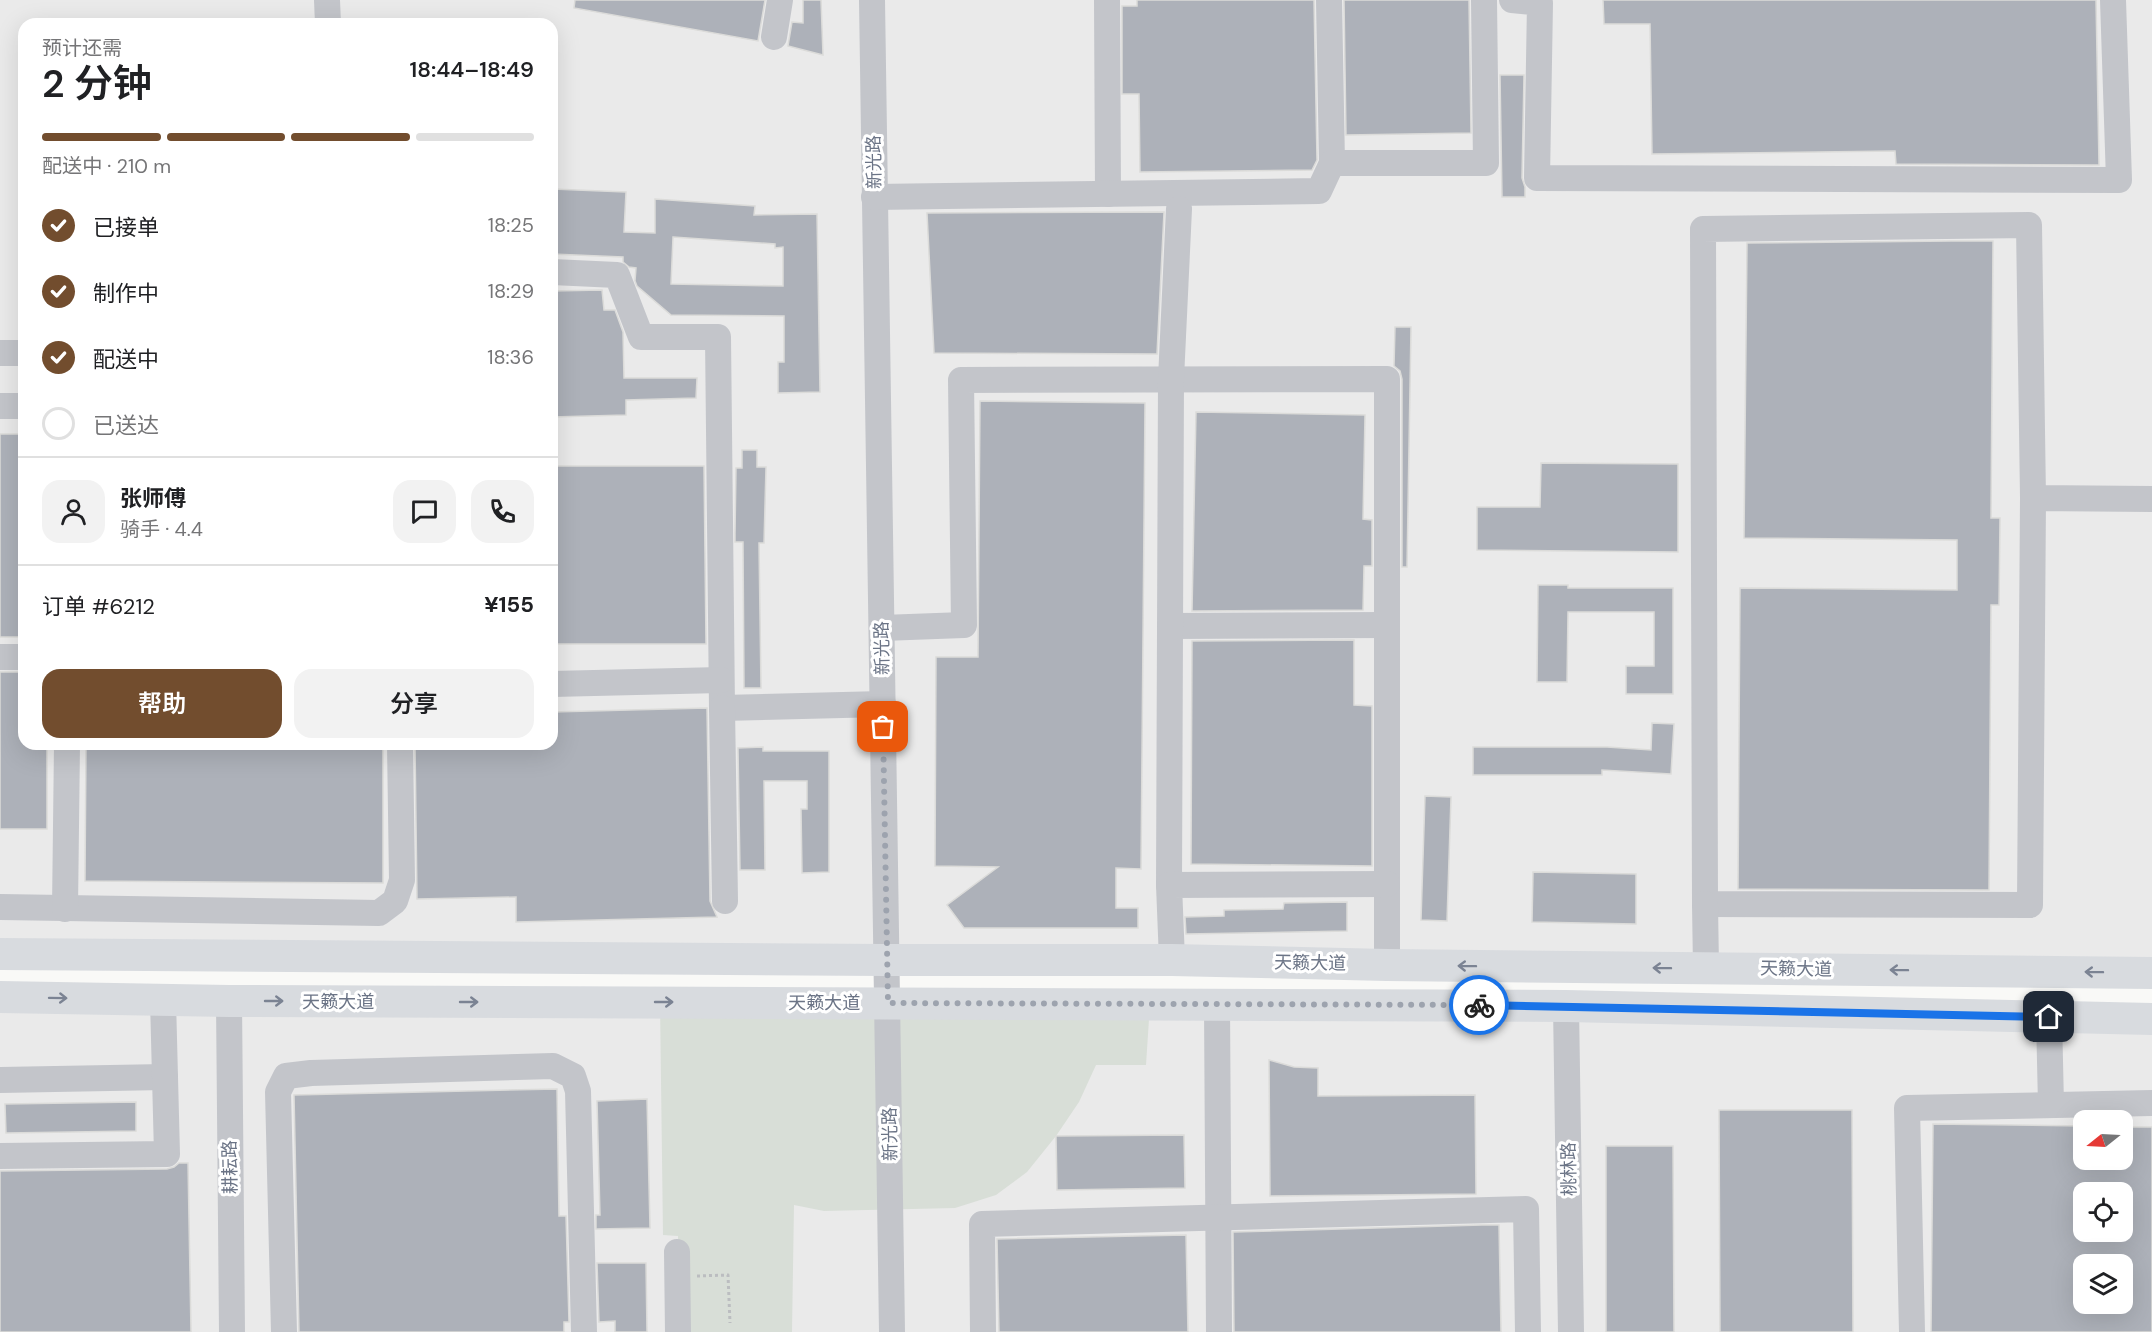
<!DOCTYPE html>
<html lang="zh">
<head>
<meta charset="utf-8">
<style>
  :root { --surface:#fff; --page:#f2f2f2; --text:#202124; --muted:#757577; --line:#e0e0e0; --accent:#724d2e }
  body { margin:0; font-family:"DM Sans","Noto Sans SC",sans-serif; background:var(--page); color:var(--text); height:100vh; display:flex; flex-direction:column; font-size:22px; white-space:nowrap }
  * { box-sizing:border-box; margin:0 }
  p { font-size:20px; color:var(--muted) }
  .icon { flex:none; width:33px; height:33px; fill:none; stroke:currentColor; stroke-width:2; stroke-linecap:round; stroke-linejoin:round }
  .map { position:relative; flex:1; overflow:hidden }
  .sheet { position:absolute; left:18px; top:18px; width:540px; height:732px; display:flex; flex-direction:column; background:var(--surface); border-radius:18px; box-shadow:0 6px 24px #0002 }
  .sheet>* { flex:none }
  .needle { width:39px; rotate:252deg }
  .buttons { position:absolute; left:2073px; top:1110px; display:grid; gap:12px }
  .buttons a { display:grid; place-items:center; width:60px; height:60px; border-radius:12px; background:var(--surface); box-shadow:0 6px 24px #0002; font-size:30px }
  .pin { position:absolute; display:grid; place-items:center; width:51px; height:51px; color:#fff; margin:-26px; border-radius:12px; box-shadow:0 3px 9px #0006 }
  .courier { position:absolute; display:grid; place-items:center; width:60px; height:60px; margin:-30px; border:4px solid #1a73e8; border-radius:50%; background:#fff; color:#222; box-shadow:0 2px 8px #0007 }
  .summary em { font-style:normal; font-weight:600 }
  .summary div { display:flex; flex-direction:column-reverse }
  .summary { display:flex; align-items:center; justify-content:space-between; height:102px; padding:0 24px }
  h1 { font-size:39px; font-weight:600; line-height:45px }
  .bar { display:grid; grid-template-columns:repeat(4,1fr); gap:9px 6px; align-content:center; height:72px; padding:0 24px }
  .bar i { height:8px; border-radius:4px; background:var(--line) }
  .bar .selected { background:var(--accent) }
  .bar p { grid-column:span 4 }
  .line { display:flex; align-items:center; gap:15px; padding:0 24px; border-top:2px solid var(--line) }
  .line div { flex:1 }
  .round { display:grid; place-items:center; flex:none; width:63px; height:63px; border-radius:18px; background:var(--page) }
  ol { padding:0 24px; list-style:none }
  li { display:flex; align-items:center; gap:18px; height:66px }
  li p { margin-inline-start:auto }
  li .icon { padding:6px; border-radius:50%; background:var(--accent); color:#fff; stroke-width:4 }
  li:last-child { color:var(--muted) }
  li i { width:33px; height:33px; border:3px solid var(--line); border-radius:50% }
  .primary-button { display:flex; gap:12px; margin-top:auto; padding:12px 24px }
  .primary-button a { flex:1; height:69px; border-radius:18px; background:var(--accent); color:#fff; font-size:24px; font-weight:600; line-height:69px; text-align:center }
  .primary-button a+a { background:var(--page); color:var(--text) }
  .map>svg:first-child { display:block }
  .built { fill:#eaeaea; fill-rule:evenodd }
  .green { fill:#d8ded7 }
  .building { fill:#adb1b9; stroke:#dbdbd9; stroke-width:1.5; fill-rule:evenodd }
  .lines { fill:none; stroke-linecap:round; stroke-linejoin:round }
  .path { stroke:#bbbdc0; stroke-width:3; stroke-dasharray:3 3; stroke-linecap:butt }
  .minor { stroke:#c3c5ca; stroke-width:26 }
  .major { stroke:#d8dbdf; stroke-width:32 }
  .oneway { stroke:#7b8393 }
  .done { stroke:#9da3ae; stroke-width:6; stroke-dasharray:0 10.8 }
  .route { stroke:#1a73e8; stroke-width:8 }
  .labels { text-anchor:middle; stroke-width:6; stroke-linejoin:round; paint-order:stroke }
  .street-label { font-size:18px; fill:#6b7486; stroke:#fff }
</style>
</head>
<body>
<div class="map">
<svg width="2152" height="1332" viewBox="0 0 2152 1332">
  <rect width="100%" height="100%" fill="#f9f9f7"/>
  <g class="built">
    <path d="M0,0H2152V973L0,954ZM24,24H552V744H24Z"/>
    <path d="M0,997L2152,1020V1332H0ZM2084,1120H2122V1160H2084ZM2084,1192H2122V1232H2084ZM2084,1264H2122V1304H2084Z"/>
  </g>
  <path class="green" d="M660,1002L1150,1004L1146,1065H1096L1079,1102L1056,1136L1027,1172L996,1195L955,1208L824,1211L794,1205L792,1332H678V1236L663,1235Z"/>
  <g class="building">
    <path d="M575,0H765L758,41L574,8Z"/>
    <path d="M803,0H821L823,55L788,46L792,22L803,23Z"/>
    <path d="M1137,0H1314L1317,160L1312,170L1140,172L1139,94H1122V6H1137Z"/>
    <path d="M1344,0H1469L1471,133L1346,135Z"/>
    <path d="M1603,0H2096L2099,165L1896,164L1895,151L1652,154L1650,24H1604Z"/>
    <path d="M1500,75H1524L1522,178L1525,187V197H1502Z"/>
    <path d="M552,189L626,192L624,232L655,233V199L755,206L754,215L817,214L820,392L778,393V362H784V316L671,315L637,286L635,281L636,268L629,267L623,262V257L552,254ZM673,237L775,244V248L783,247V286L671,284Z"/>
    <path d="M1164,212L1157,354L934,353L927,213Z"/>
    <path d="M1952,241H1993L1991,518H2000L1999,605H1991L1989,890L1738,889L1740,588L1957,590V540L1744,538L1747,243Z"/>
    <path d="M602,290L604,310H615L623,332L624,378H697L696,398L626,400V415L552,417V291Z"/>
    <path d="M1395,327H1411L1407,567H1402V379L1400,371L1394,366Z"/>
    <path d="M980,401L1145,403L1141,869L1116,868V908H1138V928H964L947,905L998,867L935,866L936,657H978Z"/>
    <path d="M1196,412L1365,415L1363,519L1372,520V566H1364L1363,610L1192,611Z"/>
    <rect x="0" y="434" width="24" height="203"/>
    <path d="M742,450H757V467H766L764,543H759L761,688H744L743,542H735V534L736,468H742Z"/>
    <path d="M1541,463L1678,464V552L1477,550V507H1540Z"/>
    <path d="M557,466H704L706,644H557Z"/>
    <path d="M1538,585H1568V588H1673V694H1626V666H1654V612H1568L1567,682H1537Z"/>
    <path d="M1354,640V705L1372,706V866L1191,864L1192,641Z"/>
    <path d="M0,672H24V744H47V829H0Z"/>
    <path d="M707,708L710,901L717,917L516,922V897L417,899L415,744H552V712Z"/>
    <path d="M1652,723L1674,724L1671,774L1602,770V775H1473V747H1607L1651,750Z"/>
    <path d="M86,744H383V883L85,881Z"/>
    <path d="M763,747V751H829V872L802,873L801,809H807V781H764L765,870H740L738,748Z"/>
    <path d="M1425,796L1451,797L1447,921L1421,920Z"/>
    <path d="M1533,872L1636,874V924L1532,922Z"/>
    <path d="M1347,902V931L1186,934L1185,917L1224,916V910L1283,909L1284,903Z"/>
    <path d="M1269,1060L1294,1067L1318,1068V1096L1475,1095L1476,1194L1270,1196Z"/>
    <path d="M557,1089L559,1216H566L569,1322H564V1332H299L294,1095Z"/>
    <path d="M647,1099L650,1228L596,1229V1215H600L597,1101Z"/>
    <path d="M136,1102V1131L6,1133L5,1104Z"/>
    <path d="M1719,1110H1852L1853,1332H1720Z"/>
    <path d="M1933,1124L2084,1126V1160H2122V1127H2152V1332H1931ZM2084,1192H2122V1232H2084ZM2084,1264H2122V1304H2084Z"/>
    <path d="M1184,1135L1185,1188L1057,1190L1056,1136Z"/>
    <path d="M1606,1146H1673L1674,1332H1606Z"/>
    <path d="M179,1163H188L191,1332H0V1171L167,1169L174,1167Z"/>
    <path d="M1482,1225H1499L1501,1332H1234L1233,1232Z"/>
    <path d="M1186,1235L1188,1332H999L997,1239Z"/>
    <path d="M597,1263H646L647,1332H615V1321L599,1322Z"/>
  </g>
  <g class="lines">
    <path class="path" d="M697,1276L728,1275L730,1323"/>
    <g class="minor">
      <path d="M327,0L328,24"/>
      <path d="M872,0L892,1332"/>
      <path d="M1107,0L1108,194"/>
      <path d="M1329,0L1332,163"/>
      <path d="M1512,0L1540,3L1537,178L2119,180L2113,0"/>
      <path d="M774,37L780,0"/>
      <path d="M874,197L1319,191L1332,163H1486L1484,0"/>
      <path d="M552,272L617,275L641,337H718L722,708L883,704"/>
      <path d="M0,353H24"/>
      <path d="M0,406H24"/>
      <path d="M2033,498L2029,225L1703,229L1705,904L2030,905L2033,498L2152,499"/>
      <path d="M1170,626L1387,625"/>
      <path d="M882,628L964,625L961,380L1387,379V965"/>
      <path d="M0,657H24"/>
      <path d="M552,684L721,680"/>
      <path d="M722,708L725,901"/>
      <path d="M1169,885L1171,379L1179,209"/>
      <path d="M1705,904L1706,968"/>
      <path d="M0,907L379,913L395,901L402,880L400,744"/>
      <path d="M65,909L67,744"/>
      <path d="M1172,960L1169,885L1387,884"/>
      <path d="M229,1001L232,1332"/>
      <path d="M1217,1004L1219,1332"/>
      <path d="M1566,1006L1571,1332"/>
      <path d="M2049,1017L2051,1105"/>
      <path d="M0,1080L165,1077"/>
      <path d="M0,1156L167,1154L163,1000"/>
      <path d="M677,1252L678,1332"/>
      <path d="M284,1332L278,1092L286,1076L311,1073L553,1066L573,1076L578,1091L584,1332"/>
      <path d="M983,1332L982,1224L1526,1209L1528,1332"/>
      <path d="M1912,1332L1907,1108L2152,1103"/>
    </g>
    <g class="major">
      <path d="M0,954L886,960H1172L1387,965L2152,973"/>
      <path d="M0,997L229,1001L1566,1006L2152,1019"/>
    </g>
  </g>
  <defs><path id="oneway-shaft" d="M-6 0H5M1.5-3L5.5 0L1.5 3" fill="none" stroke-width="1.6" stroke-linecap="round" stroke-linejoin="round" transform="scale(1.5)"/></defs>
  <g class="oneway">
    <use href="#oneway-shaft" transform="translate(1467 966) rotate(-179)"/>
    <use href="#oneway-shaft" transform="translate(1662 968) rotate(-179)"/>
    <use href="#oneway-shaft" transform="translate(1899 970) rotate(-179)"/>
    <use href="#oneway-shaft" transform="translate(2094 972) rotate(-179)"/>
    <use href="#oneway-shaft" transform="translate(58 998) rotate(1)"/>
    <use href="#oneway-shaft" transform="translate(274 1001)"/>
    <use href="#oneway-shaft" transform="translate(469 1002)"/>
    <use href="#oneway-shaft" transform="translate(664 1002)"/>
  </g>
  <g class="lines">
    <path class="done" d="M883,727L888,1003L1479,1005"/>
    <path class="route" d="M1479,1005L2049,1017"/>
  </g>
  <g class="labels">
    <g class="street-label">
      <text transform="translate(874 162) rotate(-91)" y="6">新光路</text>
      <text transform="translate(882 648) rotate(-91)" y="6">新光路</text>
      <text transform="translate(1310 963) rotate(1)" y="6">天籁大道</text>
      <text transform="translate(1796 969) rotate(1)" y="6">天籁大道</text>
      <text x="338" y="1008">天籁大道</text>
      <text x="824" y="1009">天籁大道</text>
      <text transform="translate(890 1134) rotate(-91)" y="6">新光路</text>
      <text transform="translate(230 1167) rotate(-91)" y="6">耕耘路</text>
      <text transform="translate(1569 1169) rotate(-91)" y="6">桃林路</text>
    </g>
  </g>
</svg>
<div class="buttons">
<a><svg class="needle" viewBox="-14 -14 28 28"><path d="M0-13l5 13h-10z" fill="#e53935"/><path d="M0 13l5-13h-10z" fill="#757577"/></svg></a>
<a><svg class="icon" aria-label="locate" viewBox="0 0 24 24"><circle cx="12" cy="12" r="6"/><path d="M12 2v4M12 18v4M2 12h4M18 12h4"/></svg></a>
<a><svg class="icon" aria-label="layers" viewBox="0 0 24 24"><path d="M12 4l9 5-9 5-9-5zM3 14l9 5 9-5"/></svg></a>
</div>
<div class="pin" style="left:883px;top:727px;background:#ea580c"><svg class="icon" aria-label="bag" viewBox="0 0 24 24"><path d="M5 8h14l-1 12H6zM9 8a3 3 0 0 1 6 0"/></svg></div>
<div class="pin" style="left:2049px;top:1017px;background:#1f2937"><svg class="icon" aria-label="home" viewBox="0 0 24 24"><path d="M3 11l9-7 9 7M6 9v11h12V9"/></svg></div>
<div class="courier" style="left:1479px;top:1005px"><svg class="icon" aria-label="bike" viewBox="0 0 24 24"><circle cx="6" cy="16" r="4"/><circle cx="18" cy="16" r="4"/><path d="M6 16l4-8h5l3 8M10 8l3 8H6M13 5h3"/></svg></div>
<section class="sheet">
<div class="summary"><div><h1>2 分钟</h1><p>预计还需</p></div><em>18:44–18:49</em></div>
<div class="bar"><i class="selected"></i><i class="selected"></i><i class="selected"></i><i></i><p>配送中 · 210 m</p></div>
<ol>
<li><svg class="icon" aria-label="check" viewBox="0 0 24 24"><path d="M5 12l5 5 9-10"/></svg>已接单<p>18:25</p></li>
<li><svg class="icon" aria-label="check" viewBox="0 0 24 24"><path d="M5 12l5 5 9-10"/></svg>制作中<p>18:29</p></li>
<li><svg class="icon" aria-label="check" viewBox="0 0 24 24"><path d="M5 12l5 5 9-10"/></svg>配送中<p>18:36</p></li>
<li><i></i>已送达</li>
</ol>
<div class="line" style="height:108px"><a class="round"><svg class="icon" aria-label="person" viewBox="0 0 24 24"><circle cx="12" cy="8" r="4"/><path d="M4 21q1-7 8-7t8 7"/></svg></a><div><b>张师傅</b><p>骑手 · 4.4</p></div><a class="round"><svg class="icon" aria-label="chat" viewBox="0 0 24 24"><path d="M4 5h16v11H9l-5 4z"/></svg></a><a class="round"><svg class="icon" aria-label="phone" viewBox="0 0 24 24"><path d="M5 4h4l2 5-3 2q2 4 5 5l2-3 5 2v4C11 20 4 13 5 4z"/></svg></a></div>
<div class="line" style="height:78px"><div>订单 #6212</div><b>¥155</b></div>
<div class="primary-button"><a>帮助</a><a>分享</a></div>
</section>
</div>
</body>
</html>
